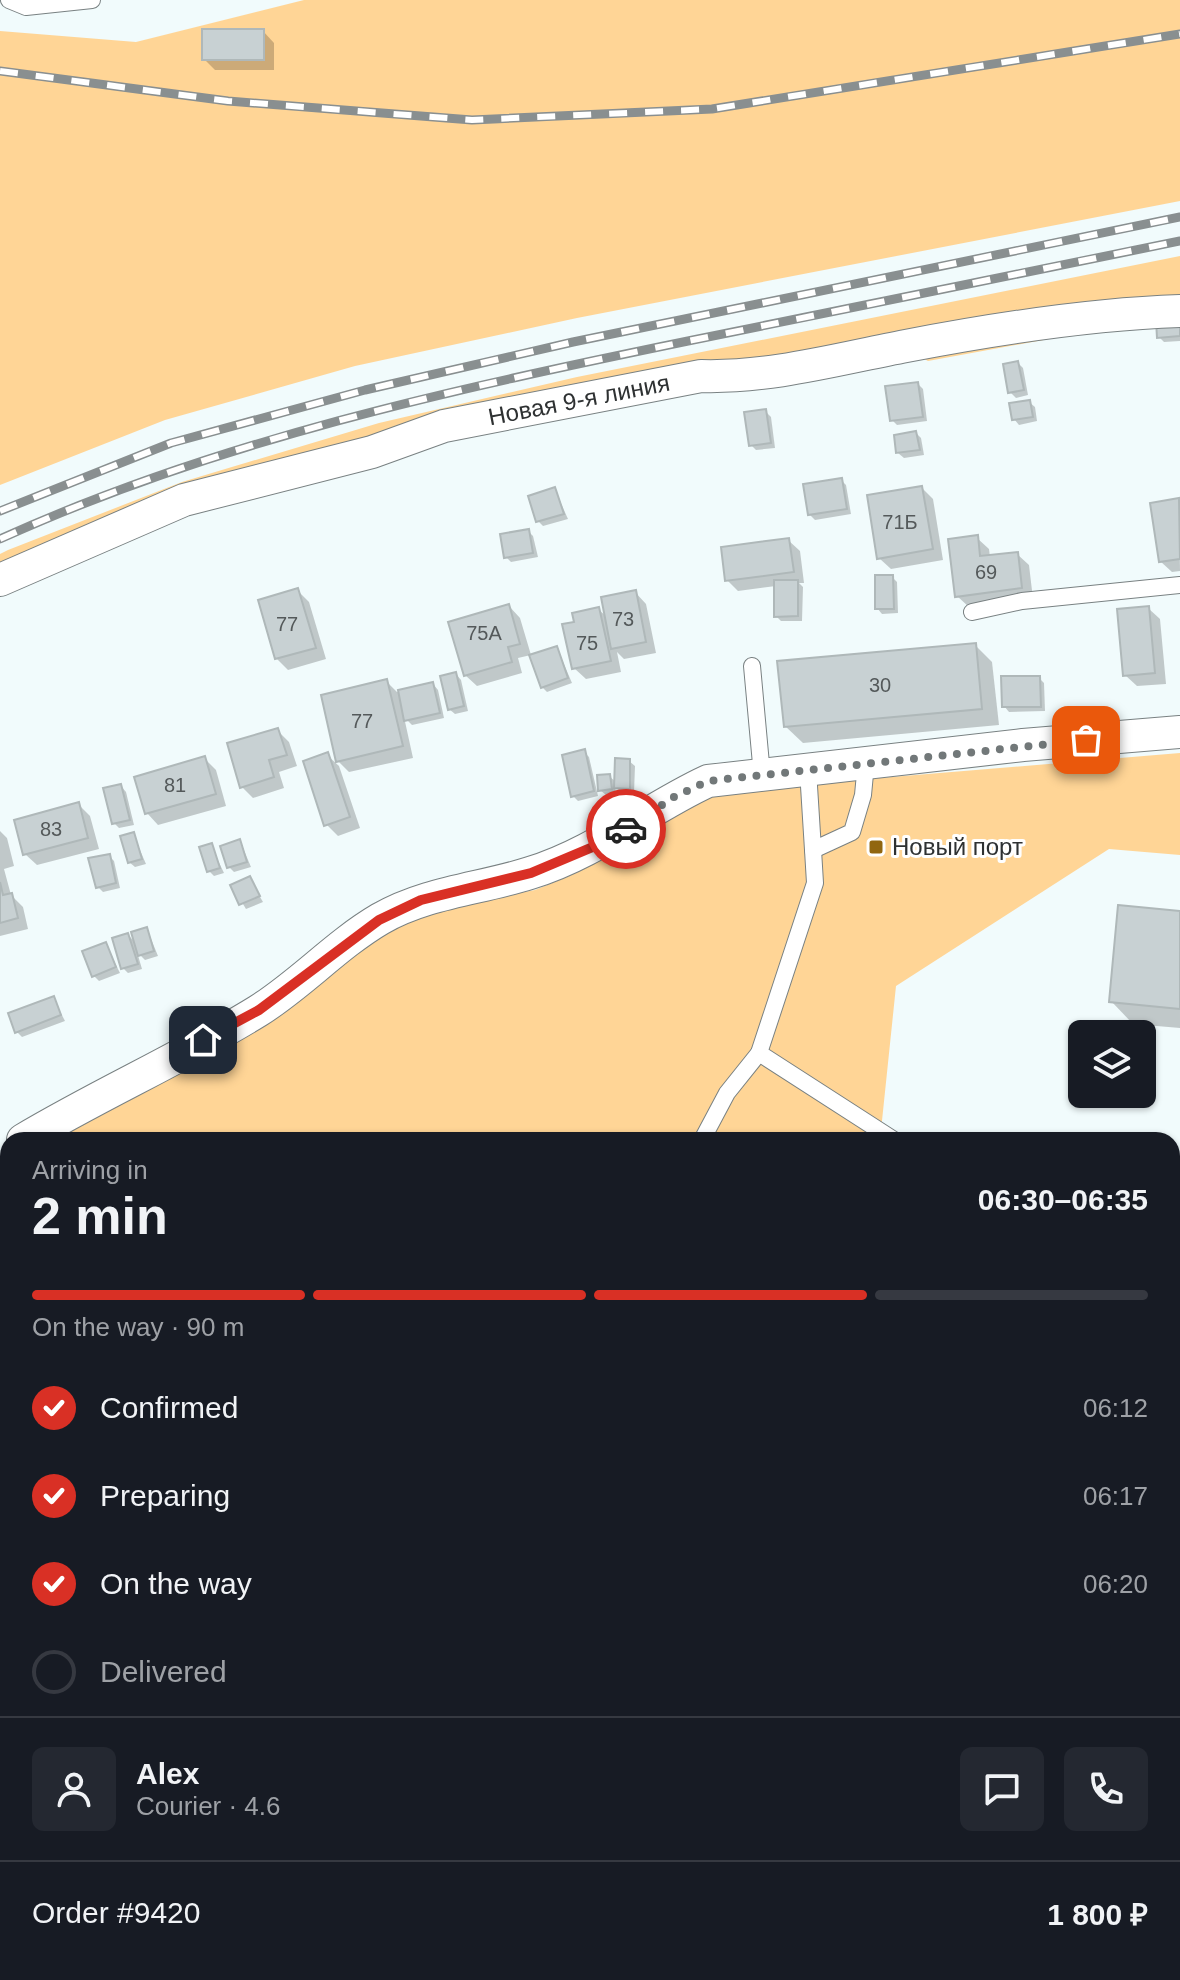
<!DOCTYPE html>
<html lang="en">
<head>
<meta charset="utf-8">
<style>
  :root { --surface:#171b24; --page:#242831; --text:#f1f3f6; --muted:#9ea1a6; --line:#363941; --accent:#d93025 }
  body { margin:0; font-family:Helvetica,sans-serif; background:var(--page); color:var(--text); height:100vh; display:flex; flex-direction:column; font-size:30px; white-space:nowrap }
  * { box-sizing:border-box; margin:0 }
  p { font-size:26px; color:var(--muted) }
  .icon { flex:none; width:44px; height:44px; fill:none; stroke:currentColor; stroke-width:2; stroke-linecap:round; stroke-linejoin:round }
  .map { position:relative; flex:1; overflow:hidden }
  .side { position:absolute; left:0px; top:1132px; width:1180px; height:848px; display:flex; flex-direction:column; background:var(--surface); border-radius:24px 24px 0 0; box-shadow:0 2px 6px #0004 }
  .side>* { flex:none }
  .buttons { position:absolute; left:1068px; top:1020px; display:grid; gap:16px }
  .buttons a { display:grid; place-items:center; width:88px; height:88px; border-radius:12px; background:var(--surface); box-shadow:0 2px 6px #0004; font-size:40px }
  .pin { position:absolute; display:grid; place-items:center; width:68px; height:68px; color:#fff; margin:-34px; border-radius:16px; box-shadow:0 4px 12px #0006 }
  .courier { position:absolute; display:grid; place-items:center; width:80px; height:80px; margin:-40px; border:6px solid #d93025; border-radius:50%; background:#fff; color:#222; box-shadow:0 2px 10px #0007 }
  .summary em { font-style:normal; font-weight:700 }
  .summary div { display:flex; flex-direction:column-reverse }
  .summary { display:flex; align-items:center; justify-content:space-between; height:136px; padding:0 32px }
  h1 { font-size:52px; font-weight:700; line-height:60px }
  .bar { display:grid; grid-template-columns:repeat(4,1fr); gap:12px 8px; align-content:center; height:96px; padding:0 32px }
  .bar i { height:10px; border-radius:6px; background:var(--line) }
  .bar .on { background:var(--accent) }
  .bar p { grid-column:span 4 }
  .line { display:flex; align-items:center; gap:20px; padding:0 32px; border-top:2px solid var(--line) }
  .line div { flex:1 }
  .round { display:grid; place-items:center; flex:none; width:84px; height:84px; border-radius:12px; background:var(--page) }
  ol { padding:0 32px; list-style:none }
  li { display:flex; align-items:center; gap:24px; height:88px }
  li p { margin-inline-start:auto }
  li .icon { padding:8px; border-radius:50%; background:var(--accent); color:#fff; stroke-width:4 }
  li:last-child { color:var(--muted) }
  li i { width:44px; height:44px; border:4px solid var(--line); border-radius:50% }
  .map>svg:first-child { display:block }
  .green { fill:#ffd596 }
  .shadow { fill:#0003 }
  .building { fill:#c8d1d3; stroke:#afb8b9; stroke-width:2 }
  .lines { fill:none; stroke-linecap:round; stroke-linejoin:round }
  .lane-casing { stroke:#798182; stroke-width:18 }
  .street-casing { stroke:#798182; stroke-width:34 }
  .lane { stroke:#fff; stroke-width:16 }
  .street { stroke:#fff; stroke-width:32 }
  .rail-casing { stroke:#898f90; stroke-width:9 }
  .rail { stroke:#fff; stroke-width:6; stroke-dasharray:18; stroke-linecap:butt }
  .done { stroke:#727879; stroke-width:8; stroke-dasharray:0 14.4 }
  .route { stroke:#d93025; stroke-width:10 }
  .poi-dot { fill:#916610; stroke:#fff; stroke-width:3 }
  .labels { text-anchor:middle; stroke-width:6; stroke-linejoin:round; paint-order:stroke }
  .number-label { font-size:20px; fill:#54595a }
  .street-label { font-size:24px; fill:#2e3132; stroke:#fff }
  .poi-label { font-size:24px; fill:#2e3132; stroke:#fff; text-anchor:start }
</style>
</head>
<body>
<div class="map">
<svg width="1180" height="1980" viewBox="0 0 1180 1980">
  <rect width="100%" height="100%" fill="#f1fbfc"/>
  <g class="green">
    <path d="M304,0H1180V201L577,318L355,366L165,420L0,485V31L136,42Z"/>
    <path d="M1180,256V315L928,361L913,353L448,433L189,512L0,585V554L8,550L182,482L379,423L577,377Z"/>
    <path d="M1180,753V855L1109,849L896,986L880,1140H48L421,912L535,890L567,877L607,857L675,809L712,792Z"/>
    <path d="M8,1164V1972H796L795,1980H0V1169Z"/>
  </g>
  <g class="shadow">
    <path d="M263,31L274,43V70H215L204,59Z"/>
    <path d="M1180,320V341L1164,342L1159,337Z"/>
    <path d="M1018,363L1023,368L1028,395L1016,398L1010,392Z"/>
    <path d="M918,384L923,389L927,421L897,425L892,420Z"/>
    <path d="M1029,402L1035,407L1037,421L1019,425L1014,419Z"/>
    <path d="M765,411L771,417L775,448L756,450L751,445Z"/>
    <path d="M916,433L921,438L924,455L904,458L898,453Z"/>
    <path d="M841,480L846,485L851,514L815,520L809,514Z"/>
    <path d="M922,488L933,499L943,560L891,569L879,558Z"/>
    <path d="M555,490L568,519L543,526L538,521Z"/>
    <path d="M1179,500L1180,571L1172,572L1160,561Z"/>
    <path d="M528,531L533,536L538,557L511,562L506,557Z"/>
    <path d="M977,538L989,549L990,557L1017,554L1029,565L1033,599L969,607L957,596Z"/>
    <path d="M788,540L800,551L804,583H799L803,587L802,621H781L776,616V586L738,591L727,580Z"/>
    <path d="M892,577L897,582L898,613L882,614L877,608Z"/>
    <path d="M297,590L309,602L326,659L288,670L276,658Z"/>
    <path d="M635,592L646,604L656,653L624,659L617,652L621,672L586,679L574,668L576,623L598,609L607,617Z"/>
    <path d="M509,606L520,618L531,655L518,658L522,673L477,686L465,675Z"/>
    <path d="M1148,608L1160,619L1166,684L1137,686L1125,675Z"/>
    <path d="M975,645L992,662L999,725L803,743L785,726Z"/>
    <path d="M557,648L572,683L547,692L542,687Z"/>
    <path d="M456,674L461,680L468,711L455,714L449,709Z"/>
    <path d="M1039,678L1044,683L1045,711L1009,712L1004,706Z"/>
    <path d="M387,682L397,692L433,684L438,690L444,718L412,725L404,717L413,758L349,772L338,761Z"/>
    <path d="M277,730L289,742L297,766L279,772L284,788L253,798L242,787Z"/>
    <path d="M584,752L589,757L598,796L578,801L573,796Z"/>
    <path d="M327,755L339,766L360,828L338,836L326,824Z"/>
    <path d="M204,758L216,770L226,806L158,825L147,813Z"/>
    <path d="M629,761L635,766L634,793H622L615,786L616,794L606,795L600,790L609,776L617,783Z"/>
    <path d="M121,786L126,792L134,825L119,828L114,823Z"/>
    <path d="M78,804L90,816L99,849L37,865L25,854Z"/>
    <path d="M0,831L7,838L14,866L4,869L11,895L23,907L28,929L0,936Z"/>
    <path d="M133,834L146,864L135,867L129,862Z"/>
    <path d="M240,841L251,867L234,872L229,867Z"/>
    <path d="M211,846L224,873L214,876L209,871Z"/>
    <path d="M109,856L114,861L120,888L103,892L98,887Z"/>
    <path d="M249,878L263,902L246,909L232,886Z"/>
    <path d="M1180,913V1028L1133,1024L1111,1001Z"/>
    <path d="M147,929L158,956L145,960L137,952L142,969L128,973L123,968L128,935L136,943Z"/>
    <path d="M106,945L120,973L99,981L93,975Z"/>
    <path d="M53,998L65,1021L22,1037L17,1032Z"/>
    <path d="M1172,1356L1180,1357V1487L1172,1486Z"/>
    <path d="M1172,1673L1180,1674V1798L1172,1797Z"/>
  </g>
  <g class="building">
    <rect x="202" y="29" width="62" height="31"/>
    <path d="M1180,318V336L1157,338L1156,320Z"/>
    <path d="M1018,361L1024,390L1008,393L1003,364Z"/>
    <path d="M918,382L923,417L890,421L885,386Z"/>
    <path d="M1030,400L1033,417L1012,420L1009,403Z"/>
    <path d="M766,409L771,443L749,446L744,412Z"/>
    <path d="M916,431L920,450L896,453L894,435Z"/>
    <path d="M842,478L847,509L808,515L803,484Z"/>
    <path d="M922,486L933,549L877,559L867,495Z"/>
    <path d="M555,487L564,514L536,522L528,496Z"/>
    <path d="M1179,498L1180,559L1159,562L1150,503Z"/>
    <path d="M529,529L533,553L504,558L500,534Z"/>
    <path d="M978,535L980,556L1018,552L1022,588L955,597L948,539Z"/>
    <path d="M789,538L794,572L725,581L721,547Z"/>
    <path d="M875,575H893L894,609H875Z"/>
    <path d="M774,580H798V616L774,617Z"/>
    <path d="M298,588L316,648L275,659L258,600Z"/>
    <path d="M636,590L646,642L611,649L601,597Z"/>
    <path d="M509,604L520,644L508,647L512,662L464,676L448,622Z"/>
    <path d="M1149,606L1155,673L1123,676L1117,609Z"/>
    <path d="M599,607L611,661L572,669L562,624L574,622L572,613Z"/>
    <path d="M976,643L982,709L784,727L777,661Z"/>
    <path d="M557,646L568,678L541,688L529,655Z"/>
    <path d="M456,672L464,706L448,710L440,676Z"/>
    <path d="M1001,676H1040L1041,707H1002Z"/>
    <path d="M387,679L403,746L336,762L321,695Z"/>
    <path d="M433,682L440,713L404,721L398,690Z"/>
    <path d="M278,728L287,755L269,760L274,777L240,788L227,743Z"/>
    <path d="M585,749L594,791L571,797L562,755Z"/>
    <path d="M328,752L350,817L324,826L303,761Z"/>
    <path d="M205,756L216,794L145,814L134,777Z"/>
    <path d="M615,758L630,759V789L614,788Z"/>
    <path d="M610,774L612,789L598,791L597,775Z"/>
    <path d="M121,784L130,820L112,824L103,788Z"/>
    <path d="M79,802L88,838L23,855L14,820Z"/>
    <path d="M134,832L142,859L128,863L120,836Z"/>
    <path d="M240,839L247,862L227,868L220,846Z"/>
    <path d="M212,843L220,868L207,872L199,847Z"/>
    <path d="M110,854L116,883L96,888L88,858Z"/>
    <path d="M250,876L260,896L239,905L230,885Z"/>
    <path d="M0,882L3,895L12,893L18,918L0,923Z"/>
    <path d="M1118,905L1180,911V1009L1109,1002Z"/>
    <path d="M147,927L154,951L138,956L131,932Z"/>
    <path d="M128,933L138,964L121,969L112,938Z"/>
    <path d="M106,942L116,967L92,977L82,951Z"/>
    <path d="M54,996L61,1015L15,1033L8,1013Z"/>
    <path d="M1172,1354L1180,1355V1467H1172Z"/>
    <path d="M1172,1671L1180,1672V1778L1172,1777Z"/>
  </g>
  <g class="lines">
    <g class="lane-casing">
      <g id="lane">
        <path d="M9,0L26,7L92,0"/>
        <path d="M972,612L1022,601L1180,585"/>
        <path d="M752,666L762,775"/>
        <path d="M808,770L813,850L852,832L863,795L866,763"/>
        <path d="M813,850L815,883L759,1053L894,1140"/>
        <path d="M702,1140L727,1093L759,1053"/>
        <path d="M876,1975V1972"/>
      </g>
    </g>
    <g class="street-casing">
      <g id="street">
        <path d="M0,580L184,500L372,452L444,426L701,376C770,378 838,359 906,346C994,329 1091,314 1180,311"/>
        <path d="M23,1140C100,1094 182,1058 258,1011C301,984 336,945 380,919C427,892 480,889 530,873C596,853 647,809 708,781L1023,745L1180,732"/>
      </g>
    </g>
    <use href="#lane" class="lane"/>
    <use href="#street" class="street"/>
    <g class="rail-casing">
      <g id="rail">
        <path d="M0,71L228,101L472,120L712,109L1180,34"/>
        <path d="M0,511L171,443L365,390L573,342L1180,217"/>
        <path d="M0,539C218,440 454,389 688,341C852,308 1016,274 1180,241"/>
      </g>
    </g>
    <use href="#rail" class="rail"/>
  </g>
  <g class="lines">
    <path class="done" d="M626,829L674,797L708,781L1086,740"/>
    <path class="route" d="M203,1040L259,1010L379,920L421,900L531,873L607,841L626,829"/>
  </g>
  <rect class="poi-dot" x="868" y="839" width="16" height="16" rx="4"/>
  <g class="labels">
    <g class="number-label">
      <text x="900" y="529">71Б</text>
      <text x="986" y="579">69</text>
      <text x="623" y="626">73</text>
      <text x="287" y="631">77</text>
      <text x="484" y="640">75А</text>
      <text x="587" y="650">75</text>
      <text x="880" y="692">30</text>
      <text x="362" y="728">77</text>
      <text x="175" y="792">81</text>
      <text x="51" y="836">83</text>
    </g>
    <g class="street-label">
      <text transform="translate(579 400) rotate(-11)" y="8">Новая 9-я линия</text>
    </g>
    <g class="poi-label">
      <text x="892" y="855">Новый порт</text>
    </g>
  </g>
</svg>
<div class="buttons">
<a><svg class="icon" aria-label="layers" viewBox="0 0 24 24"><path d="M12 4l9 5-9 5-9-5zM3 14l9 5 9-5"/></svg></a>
</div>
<div class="pin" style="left:1086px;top:740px;background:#ea580c"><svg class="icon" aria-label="bag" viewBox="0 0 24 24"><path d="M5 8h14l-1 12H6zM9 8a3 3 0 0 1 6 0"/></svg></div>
<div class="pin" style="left:203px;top:1040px;background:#1f2937"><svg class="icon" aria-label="home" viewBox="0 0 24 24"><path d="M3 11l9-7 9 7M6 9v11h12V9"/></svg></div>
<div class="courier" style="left:626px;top:829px"><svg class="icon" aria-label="car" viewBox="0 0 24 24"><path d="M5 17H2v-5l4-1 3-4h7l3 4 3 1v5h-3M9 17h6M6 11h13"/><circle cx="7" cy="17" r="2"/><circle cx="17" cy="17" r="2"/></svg></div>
<section class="side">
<div class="summary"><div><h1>2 min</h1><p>Arriving in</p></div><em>06:30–06:35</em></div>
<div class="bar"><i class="on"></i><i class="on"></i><i class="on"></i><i></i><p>On the way · 90 m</p></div>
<ol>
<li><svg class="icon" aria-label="check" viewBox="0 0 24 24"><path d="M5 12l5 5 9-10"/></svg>Confirmed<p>06:12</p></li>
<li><svg class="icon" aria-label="check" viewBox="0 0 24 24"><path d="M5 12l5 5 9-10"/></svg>Preparing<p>06:17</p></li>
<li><svg class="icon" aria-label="check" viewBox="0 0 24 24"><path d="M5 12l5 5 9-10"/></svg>On the way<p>06:20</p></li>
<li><i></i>Delivered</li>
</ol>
<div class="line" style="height:144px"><a class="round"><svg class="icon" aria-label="person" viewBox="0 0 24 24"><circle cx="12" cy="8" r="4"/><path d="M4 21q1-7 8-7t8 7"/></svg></a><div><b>Alex</b><p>Courier · 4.6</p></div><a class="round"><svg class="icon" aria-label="chat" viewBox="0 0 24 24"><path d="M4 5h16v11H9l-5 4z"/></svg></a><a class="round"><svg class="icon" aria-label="phone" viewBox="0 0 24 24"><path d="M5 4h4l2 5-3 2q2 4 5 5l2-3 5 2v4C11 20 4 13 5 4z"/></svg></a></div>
<div class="line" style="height:104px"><div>Order #9420</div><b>1 800 ₽</b></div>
</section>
</div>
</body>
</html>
